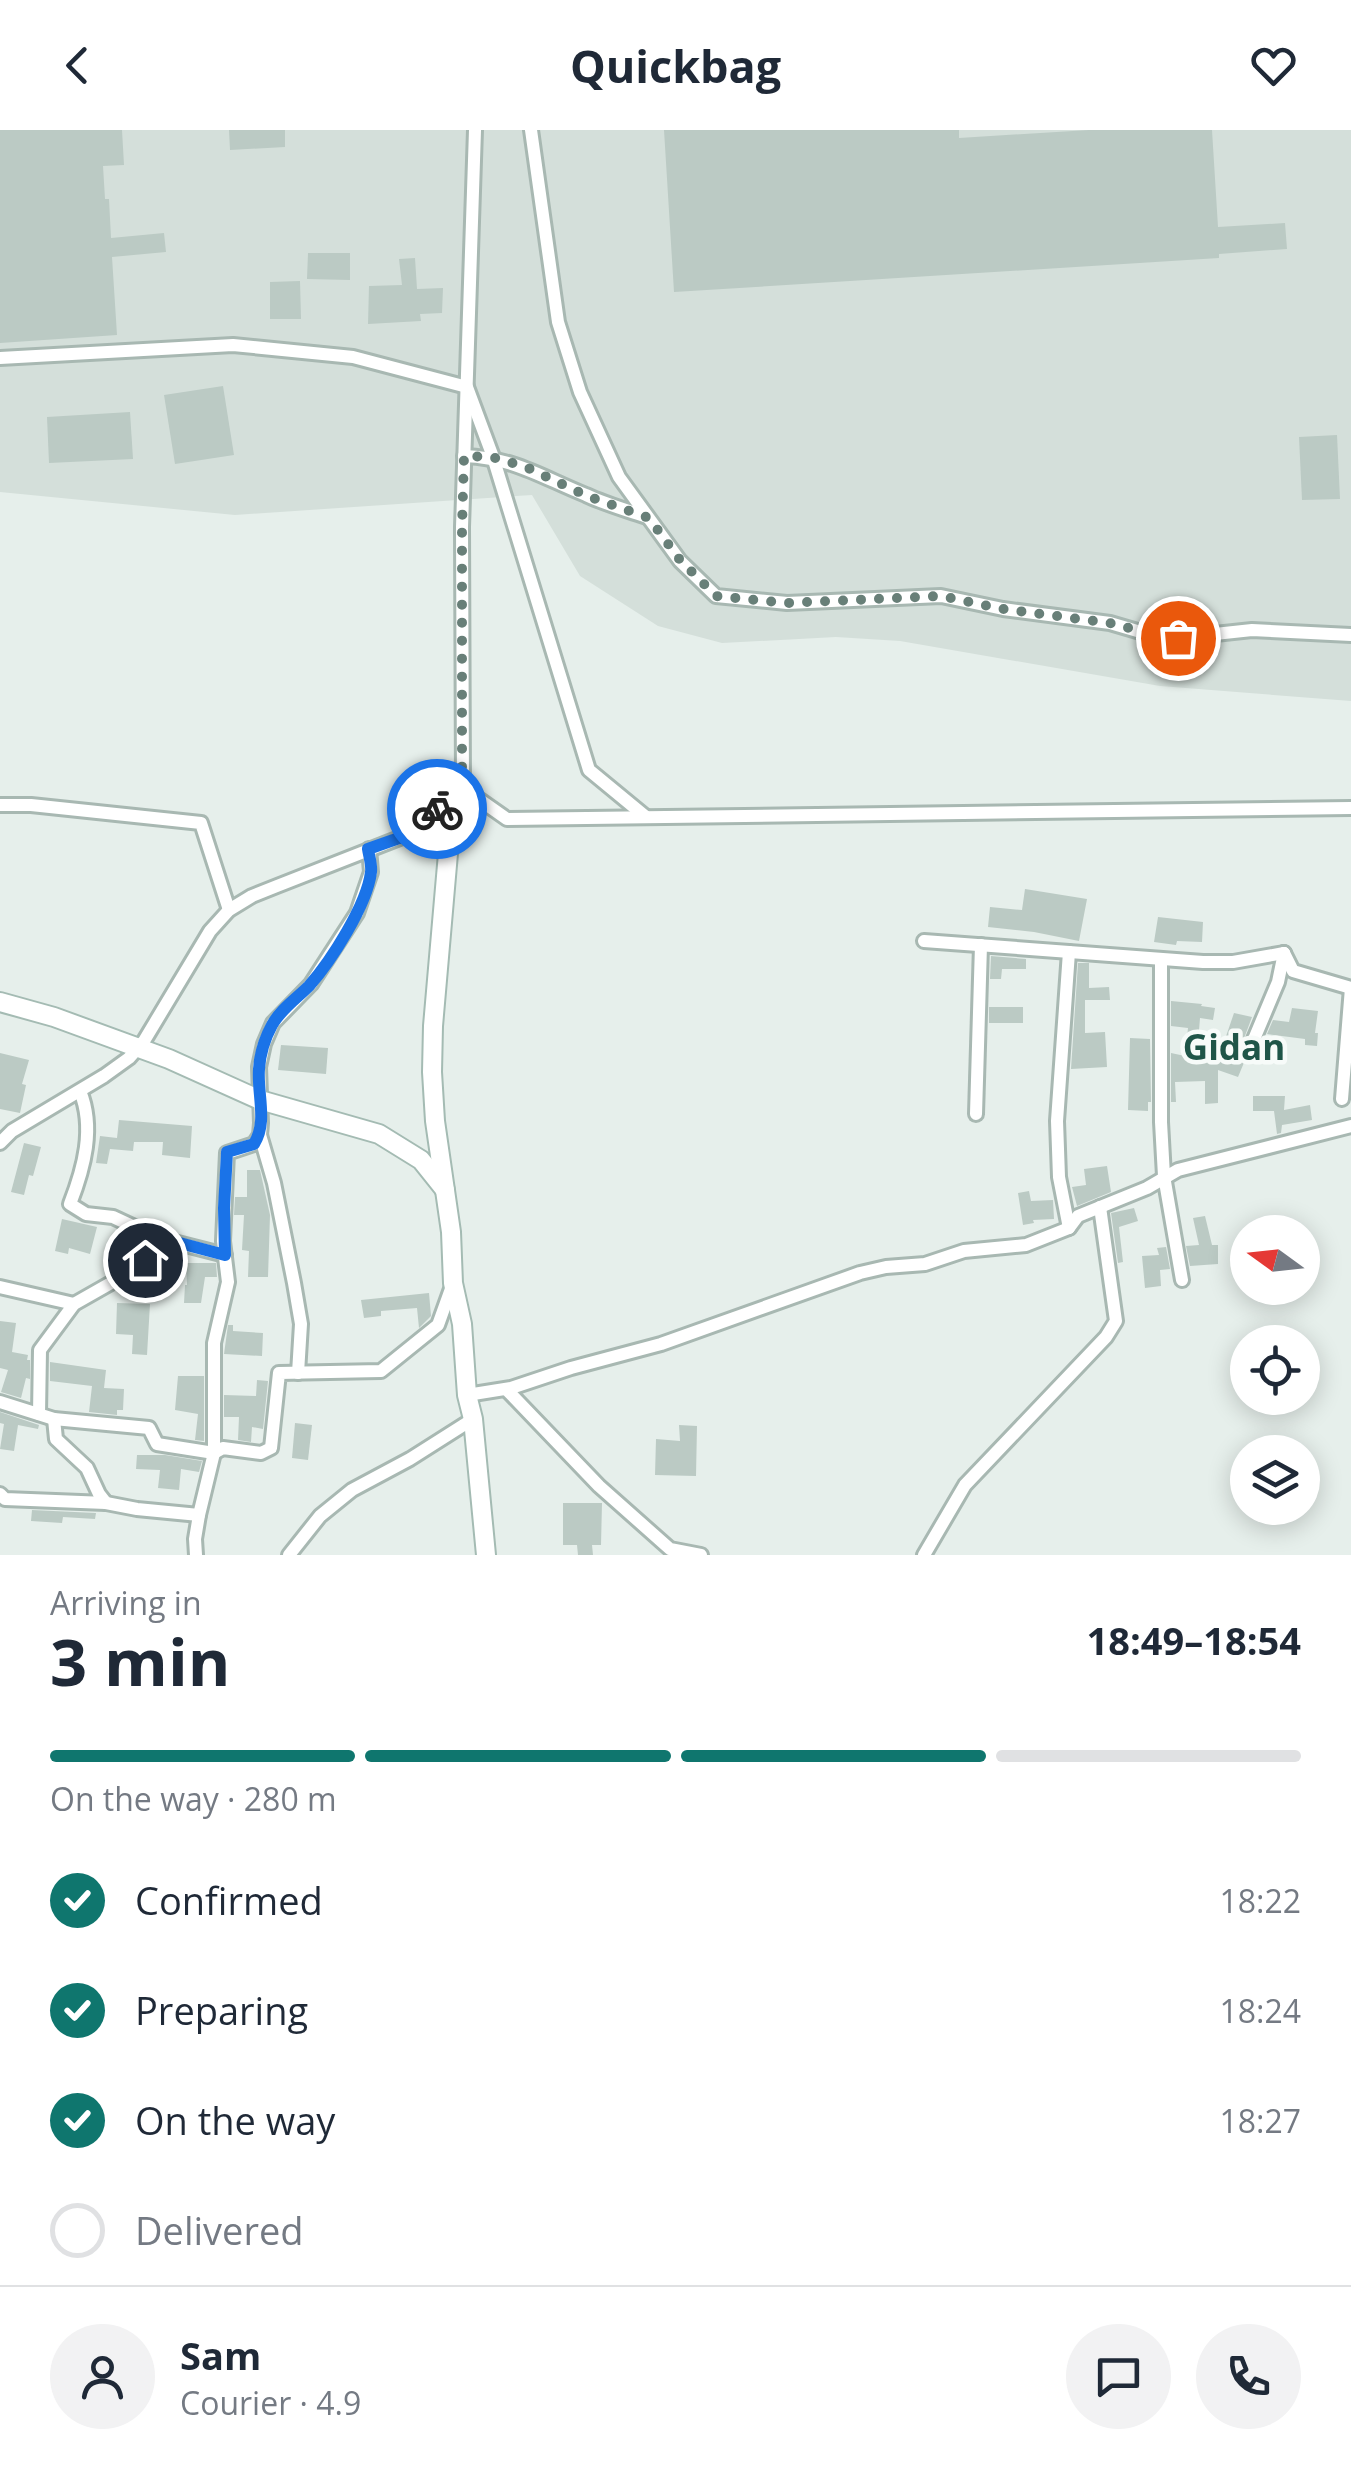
<!DOCTYPE html>
<html lang="en">
<head>
<meta charset="utf-8">
<style>
  :root { --surface:#fff; --page:#f2f2f3; --text:#1f2937; --muted:#747a83; --line:#e0e1e3; --accent:#0f766e }
  body { margin:0; font-family:"Open Sans",sans-serif; background:var(--page); color:var(--text); height:100vh; display:flex; flex-direction:column; font-size:38px; white-space:nowrap }
  * { box-sizing:border-box; margin:0 }
  p { font-size:32px; color:var(--muted) }
  .icon { flex:none; width:55px; height:55px; fill:none; stroke:currentColor; stroke-width:2; stroke-linecap:round; stroke-linejoin:round }
  .map { position:relative; height:1425px; overflow:hidden }
  .side { display:flex; flex-direction:column; background:var(--surface); flex:1 }
  .side>* { flex:none }
  .needle { width:65px; rotate:285deg }
  .tools { position:absolute; left:1230px; top:1085px; display:grid; gap:20px }
  .tools a { display:grid; place-items:center; width:90px; height:90px; border-radius:50%; background:var(--surface); box-shadow:0 5px 25px #0003; font-size:50px }
  .pin { position:absolute; display:grid; place-items:center; width:85px; height:85px; color:#fff; margin:-42px; border:5px solid #fff; border-radius:50%; box-shadow:0 2px 10px #0007 }
  .courier { position:absolute; display:grid; place-items:center; width:100px; height:100px; margin:-50px; border:8px solid #1a73e8; border-radius:50%; background:#fff; color:#222; box-shadow:0 2px 12px #0007 }
  .overview em { font-style:normal; font-weight:700 }
  .overview div { display:flex; flex-direction:column-reverse }
  .overview { display:flex; align-items:center; justify-content:space-between; height:170px; padding:0 50px }
  h1 { font-size:65px; font-weight:700; line-height:75px }
  .bar { display:grid; grid-template-columns:repeat(4,1fr); gap:15px 10px; align-content:center; height:120px; padding:0 50px }
  .bar i { height:12px; border-radius:8px; background:var(--line) }
  .bar .active { background:var(--accent) }
  .bar p { grid-column:span 4 }
  .line { display:flex; align-items:center; gap:25px; padding:0 50px; border-top:2px solid var(--line) }
  .line div { flex:1 }
  .round { display:grid; place-items:center; flex:none; width:105px; height:105px; border-radius:52px; background:var(--page) }
  ol { padding:0 50px; list-style:none }
  li { display:flex; align-items:center; gap:30px; height:110px }
  li p { margin-inline-start:auto }
  li .icon { padding:10px; border-radius:50%; background:var(--accent); color:#fff; stroke-width:4 }
  li:last-child { color:var(--muted) }
  li i { width:55px; height:55px; border:5px solid var(--line); border-radius:50% }
  header { display:flex; justify-content:space-between; align-items:center; height:130px; padding:0 50px; background:var(--surface); font-size:45px; font-weight:700 }
  .map>svg:first-child { display:block }
  .built { fill:#d4dfda }
  .building { fill:#bbcac4 }
  .lines { fill:none; stroke-linecap:round; stroke-linejoin:round }
  .street-casing { stroke:#a8b8b2; stroke-width:18 }
  .secondary-casing { stroke:#a4bbb3; stroke-width:22 }
  .street { stroke:#fff; stroke-width:12 }
  .secondary { stroke:#fff; stroke-width:18 }
  .done { stroke:#687f78; stroke-width:10; stroke-dasharray:0 18 }
  .route { stroke:#1a73e8; stroke-width:12 }
  .labels { text-anchor:middle; stroke-width:9; stroke-linejoin:round; paint-order:stroke }
  .quarter-label { font-size:35px; font-weight:bold; fill:#1f5548; stroke:#f7fbf9 }
</style>
</head>
<body>
<header><svg class="icon" aria-label="back" viewBox="0 0 24 24"><path d="M15 5l-7 7 7 7"/></svg>Quickbag<svg class="icon" aria-label="heart" viewBox="0 0 24 24"><path d="M12 20l-8-8c-3-5 5-10 8-4 3-6 11-1 8 4z"/></svg></header>
<div class="map">
<svg width="1351" height="1425" viewBox="0 0 1351 1425">
  <rect width="100%" height="100%" fill="#e6efeb"/>
  <path class="built" d="M0,0H1351V571L1160,556L900,511L836,507L722,513L658,496L580,446L532,365L235,385L0,362Z"/>
  <g class="building">
    <path d="M0,0H122L124,35L103,36L105,69H109L111,108L164,103L166,122L112,127L117,205L0,213Z"/>
    <path d="M229,0H285V17L230,20Z"/>
    <path d="M664,0H959V8L1089,0H1212L1218,97L1285,93L1287,119L1219,124V128L674,162Z"/>
    <path d="M308,123H350V150L307,149Z"/>
    <path d="M415,128L417,159L443,158L442,183L420,184L421,191L368,194L369,156L402,155L399,129Z"/>
    <path d="M300,151L301,189H270V152Z"/>
    <path d="M223,256L234,325L175,334L164,265Z"/>
    <path d="M130,282L133,329L49,333L47,287Z"/>
    <path d="M1337,305L1340,369L1302,370L1299,307Z"/>
    <path d="M1025,759L1087,769L1079,811L1034,802L988,797L990,777L1022,780Z"/>
    <path d="M1158,787L1203,792L1202,812L1177,811L1176,815L1154,812Z"/>
    <path d="M991,826L1026,829V839H1002L1001,849H990Z"/>
    <path d="M1078,833H1089V858L1109,857L1110,870H1085V903L1105,902L1107,937L1071,939Z"/>
    <path d="M1171,871L1202,874L1201,876L1215,878L1213,890L1200,888L1198,913L1222,918L1234,883L1252,887L1243,911L1244,919L1248,923L1238,947L1218,940V973L1205,974V951L1175,952L1176,972H1171V923L1185,926L1188,898L1171,896Z"/>
    <rect x="989" y="877" width="34" height="16"/>
    <path d="M1292,878L1318,881L1315,903H1318L1317,916L1305,915V909L1267,904L1273,890L1289,892Z"/>
    <path d="M1130,908L1150,909L1151,972H1148V981L1128,980Z"/>
    <path d="M281,915L328,918L326,944L278,940Z"/>
    <path d="M0,923L29,930L22,954L26,955L20,983L0,979Z"/>
    <path d="M1253,966H1285L1284,980L1310,975L1312,990L1282,995L1281,1003L1277,1004L1274,981H1253Z"/>
    <path d="M119,990L192,996L190,1028L162,1025L163,1012H134L133,1021L110,1019L107,1034L96,1033L100,1006L117,1008Z"/>
    <path d="M24,1013L41,1017L33,1046L29,1045L24,1065L11,1062Z"/>
    <path d="M1107,1036L1111,1062L1077,1076L1072,1057L1086,1055L1084,1039Z"/>
    <path d="M247,1040H260L270,1085L268,1147H248L249,1121L242,1120L244,1085H234L235,1067H247Z"/>
    <path d="M1029,1061L1031,1071L1053,1070L1054,1089L1033,1090L1034,1093L1023,1095L1018,1063Z"/>
    <path d="M1134,1078L1138,1091L1119,1097L1123,1132L1118,1133L1111,1083Z"/>
    <path d="M1205,1086L1212,1115H1218V1134L1190,1136L1186,1116L1199,1115L1193,1088Z"/>
    <path d="M62,1089L97,1097L90,1124L69,1118L68,1124L55,1121Z"/>
    <path d="M1166,1117L1170,1139L1160,1140L1161,1156L1145,1158L1142,1126L1159,1125L1157,1118Z"/>
    <path d="M186,1133H216L217,1147H205L201,1173H184L185,1155H187Z"/>
    <path d="M429,1163L431,1186L419,1198L417,1178L381,1181V1186L364,1188L361,1170Z"/>
    <path d="M117,1173L150,1174L147,1225L132,1224L133,1205L116,1204Z"/>
    <path d="M0,1191L16,1193L12,1222L28,1225L27,1230H30V1249L26,1248L21,1268L1,1262L8,1240L0,1238Z"/>
    <path d="M228,1195H233V1201L263,1203L262,1226L224,1224Z"/>
    <path d="M50,1232L106,1240L104,1258L124,1259L123,1280H117V1285L89,1282L92,1256L50,1251Z"/>
    <path d="M178,1246H204V1311L195,1310L198,1284L175,1280Z"/>
    <path d="M257,1250L268,1251L263,1299L252,1297L251,1312L238,1310L239,1287H224V1265L256,1266Z"/>
    <path d="M0,1282L39,1295L38,1299L18,1295L14,1321L0,1319L4,1294L0,1293Z"/>
    <path d="M295,1293L312,1295L308,1330L292,1328Z"/>
    <path d="M679,1295L697,1296L696,1346L655,1345L656,1309L680,1311Z"/>
    <path d="M137,1325H165L202,1331L199,1342L181,1339L179,1360L158,1358L160,1340L136,1339Z"/>
    <path d="M563,1373H602L601,1415H592L593,1425H578L577,1415H563Z"/>
    <path d="M32,1380L96,1383L95,1389L63,1387L62,1393L31,1391Z"/>
  </g>
  <g class="lines">
    <g class="street-casing">
      <g id="street">
        <path d="M475,0L462,397L463,658L507,689L1351,678"/>
        <path d="M531,0L558,192L580,262L619,347L680,431L716,466L787,473L941,466L1003,479L1110,493L1144,503L1178,508L1252,500L1351,505"/>
        <path d="M0,228L233,215L353,227L467,257L493,327L589,640L646,687"/>
        <path d="M464,326C515,328 541,347 586,365C605,374 626,380 647,387"/>
        <path d="M0,675H31L201,693L229,780"/>
        <path d="M924,811L1203,832H1233L1284,823"/>
        <path d="M1284,823L1293,841L1351,858"/>
        <path d="M1161,830V992L1164,1046L1182,1150"/>
        <path d="M1252,914L1278,852L1284,823"/>
        <path d="M80,961C95,998 84,1038 70,1074L86,1084L113,1087L158,1108L225,1125"/>
        <path d="M1342,969L1351,858"/>
        <path d="M976,984L981,815"/>
        <path d="M260,1005L274,1053L294,1153L301,1194L298,1243"/>
        <path d="M0,1013L12,1001L104,946L129,928L144,911L210,801L229,780L252,766L277,756L402,707L463,658"/>
        <path d="M1069,1098L1059,1047L1057,991L1069,822"/>
        <path d="M0,1157L74,1174"/>
        <path d="M506,1259L599,1356L670,1419L701,1425"/>
        <path d="M467,1265L511,1258L571,1238L661,1214L860,1143L886,1137L925,1134L964,1121L1026,1115L1069,1098L1078,1086L1147,1058L1178,1040L1351,996"/>
        <path d="M0,1272L54,1289L149,1298L157,1314L214,1323L223,1318L261,1323L271,1318L279,1243L381,1241L438,1195L452,1156"/>
        <path d="M39,1284L40,1220L74,1174L118,1149L172,1111"/>
        <path d="M54,1289L56,1309L87,1338L99,1364L106,1373"/>
        <path d="M0,1364L5,1369L106,1373L137,1379L199,1385"/>
        <path d="M196,1425L195,1409L199,1385L214,1323V1213L228,1152L223,1111L227,1023L254,1014L260,1005L261,993L259,937L264,914L273,893L311,854L357,783L371,742L369,719"/>
        <path d="M289,1425L320,1386L352,1360L410,1329L473,1289"/>
        <path d="M924,1425L965,1355L1106,1207L1116,1191L1100,1077"/>
      </g>
    </g>
    <g class="secondary-casing">
      <g id="secondary">
        <path d="M463,658L449,712L433,896L432,942L435,991L451,1102L453,1153L462,1194L467,1265L473,1289L486,1425"/>
        <path d="M0,872L54,887L169,929L260,970L379,1004L421,1030L445,1060"/>
      </g>
    </g>
    <use href="#street" class="street"/>
    <use href="#secondary" class="secondary"/>
  </g>
  <g class="lines">
    <path class="done" d="M437,679L462,658V397L464,326L492,327L526,337L587,366L649,388L680,430L716,466L787,473L941,466L1003,479L1110,493L1144,502L1178,508"/>
    <path class="route" d="M145,1130L172,1111L225,1125L224,1078L227,1022L254,1014C268,992 257,964 259,939C260,924 265,908 272,895C281,879 296,869 309,856C331,831 367,775 371,742C372,735 369,726 368,719L402,707L437,679"/>
  </g>
  <g class="labels">
    <g class="quarter-label">
      <text x="1234" y="930">Gidan</text>
    </g>
  </g>
</svg>
<div class="tools">
<a><svg class="needle" viewBox="-14 -14 28 28"><path d="M0-13l5 13h-10z" fill="#e53935"/><path d="M0 13l5-13h-10z" fill="#747a83"/></svg></a>
<a><svg class="icon" aria-label="locate" viewBox="0 0 24 24"><circle cx="12" cy="12" r="6"/><path d="M12 2v4M12 18v4M2 12h4M18 12h4"/></svg></a>
<a><svg class="icon" aria-label="layers" viewBox="0 0 24 24"><path d="M12 4l9 5-9 5-9-5zM3 14l9 5 9-5"/></svg></a>
</div>
<div class="pin" style="left:1178px;top:508px;background:#ea580c"><svg class="icon" aria-label="bag" viewBox="0 0 24 24"><path d="M5 8h14l-1 12H6zM9 8a3 3 0 0 1 6 0"/></svg></div>
<div class="pin" style="left:145px;top:1130px;background:#1f2937"><svg class="icon" aria-label="home" viewBox="0 0 24 24"><path d="M3 11l9-7 9 7M6 9v11h12V9"/></svg></div>
<div class="courier" style="left:437px;top:679px"><svg class="icon" aria-label="bike" viewBox="0 0 24 24"><circle cx="6" cy="16" r="4"/><circle cx="18" cy="16" r="4"/><path d="M6 16l4-8h5l3 8M10 8l3 8H6M13 5h3"/></svg></div>
</div>
<section class="side">
<div class="overview"><div><h1>3 min</h1><p>Arriving in</p></div><em>18:49–18:54</em></div>
<div class="bar"><i class="active"></i><i class="active"></i><i class="active"></i><i></i><p>On the way · 280 m</p></div>
<ol>
<li><svg class="icon" aria-label="check" viewBox="0 0 24 24"><path d="M5 12l5 5 9-10"/></svg>Confirmed<p>18:22</p></li>
<li><svg class="icon" aria-label="check" viewBox="0 0 24 24"><path d="M5 12l5 5 9-10"/></svg>Preparing<p>18:24</p></li>
<li><svg class="icon" aria-label="check" viewBox="0 0 24 24"><path d="M5 12l5 5 9-10"/></svg>On the way<p>18:27</p></li>
<li><i></i>Delivered</li>
</ol>
<div class="line" style="height:180px"><a class="round"><svg class="icon" aria-label="person" viewBox="0 0 24 24"><circle cx="12" cy="8" r="4"/><path d="M4 21q1-7 8-7t8 7"/></svg></a><div><b>Sam</b><p>Courier · 4.9</p></div><a class="round"><svg class="icon" aria-label="chat" viewBox="0 0 24 24"><path d="M4 5h16v11H9l-5 4z"/></svg></a><a class="round"><svg class="icon" aria-label="phone" viewBox="0 0 24 24"><path d="M5 4h4l2 5-3 2q2 4 5 5l2-3 5 2v4C11 20 4 13 5 4z"/></svg></a></div>
</section>
</body>
</html>
